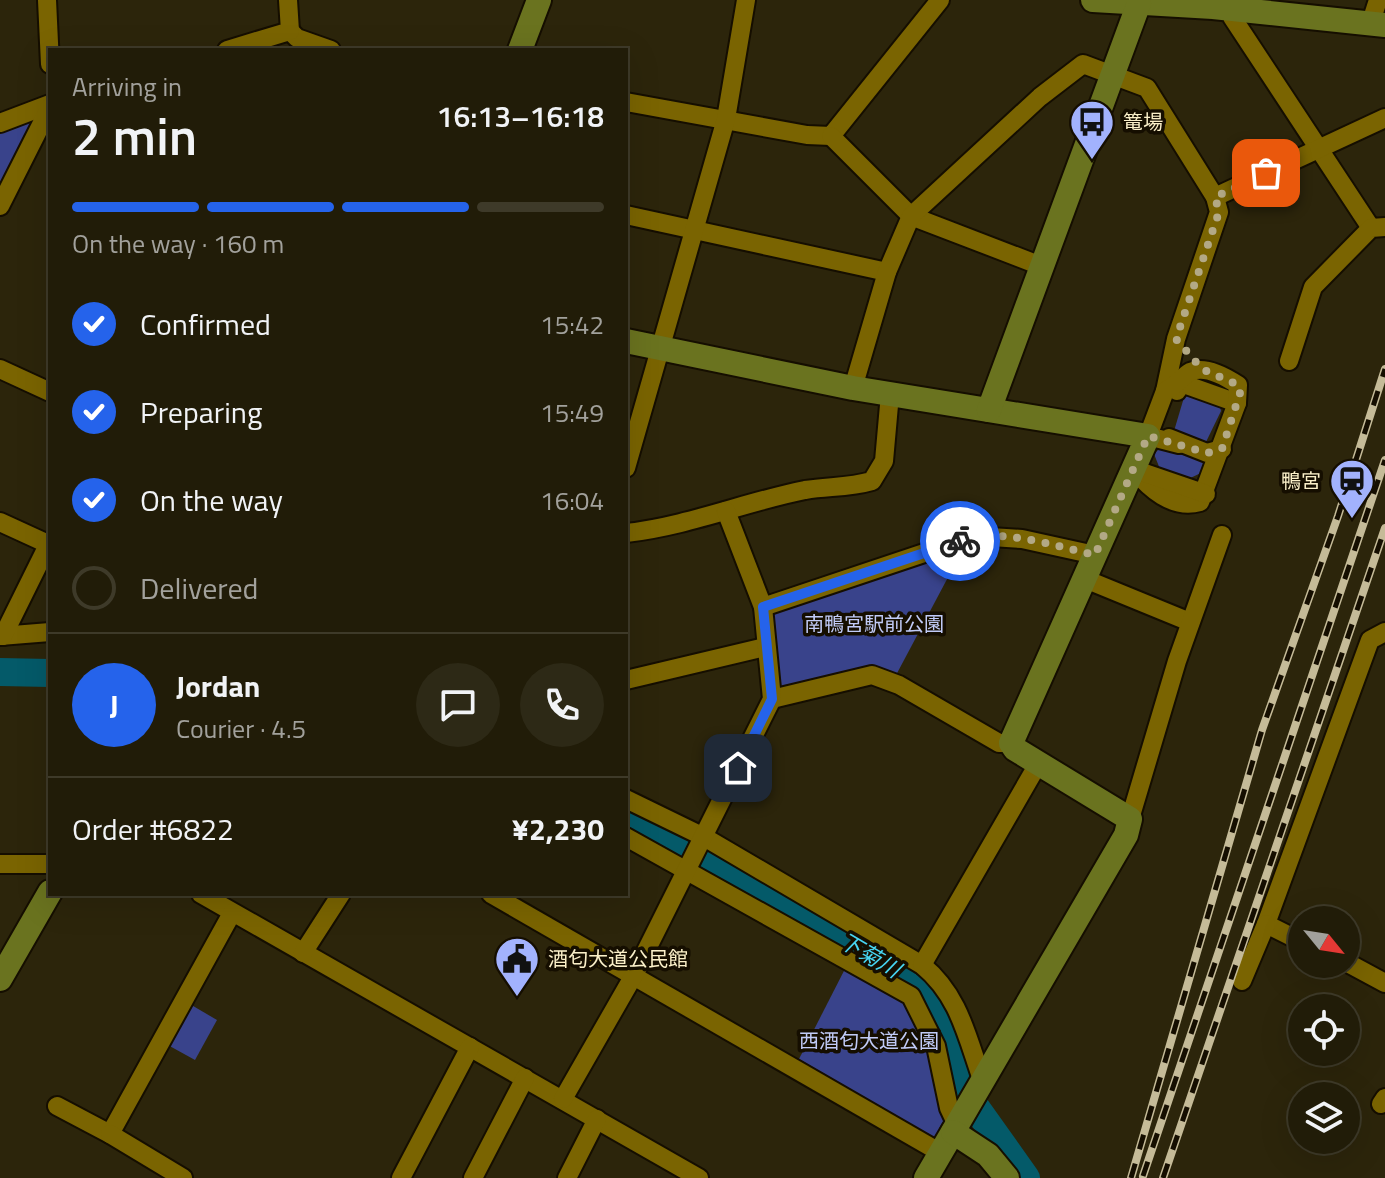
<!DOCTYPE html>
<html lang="en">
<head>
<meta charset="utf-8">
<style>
  :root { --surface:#211c08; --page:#2d2916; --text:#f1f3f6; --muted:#a2a19c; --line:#3e3a29; --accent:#2563eb }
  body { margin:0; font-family:"Titillium Web","Noto Sans JP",sans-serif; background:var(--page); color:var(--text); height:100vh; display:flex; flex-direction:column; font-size:30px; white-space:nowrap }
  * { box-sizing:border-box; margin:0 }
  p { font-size:26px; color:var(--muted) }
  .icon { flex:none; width:44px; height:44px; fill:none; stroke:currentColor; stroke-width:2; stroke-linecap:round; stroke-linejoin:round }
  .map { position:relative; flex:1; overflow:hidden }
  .side { position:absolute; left:48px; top:48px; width:580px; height:848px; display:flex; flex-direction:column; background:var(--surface); border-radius:0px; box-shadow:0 8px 32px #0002,0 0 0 2px var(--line) }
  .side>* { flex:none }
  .needle { width:52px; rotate:120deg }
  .controls { position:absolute; left:1288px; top:906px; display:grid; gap:16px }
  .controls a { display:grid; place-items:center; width:72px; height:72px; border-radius:50%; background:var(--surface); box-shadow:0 8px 32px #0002,0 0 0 2px var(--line); font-size:40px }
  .pin { position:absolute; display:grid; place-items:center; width:68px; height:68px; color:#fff; margin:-34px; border-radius:16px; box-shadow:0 4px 12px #0006 }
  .courier { position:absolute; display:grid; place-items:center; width:80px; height:80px; margin:-40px; border:6px solid #2563eb; border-radius:50%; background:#fff; color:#222; box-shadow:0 2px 10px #0007 }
  .headline em { font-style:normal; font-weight:600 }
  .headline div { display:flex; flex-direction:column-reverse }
  .headline { display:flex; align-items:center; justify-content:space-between; height:136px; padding:0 24px }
  h1 { font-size:52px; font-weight:600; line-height:60px }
  .bar { display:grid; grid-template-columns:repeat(4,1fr); gap:12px 8px; align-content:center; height:96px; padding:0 24px }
  .bar i { height:10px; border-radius:6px; background:var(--line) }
  .bar .on { background:var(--accent) }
  .bar p { grid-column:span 4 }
  .line { display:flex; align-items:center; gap:20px; padding:0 24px; border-top:2px solid var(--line) }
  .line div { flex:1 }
  .round { display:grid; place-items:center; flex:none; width:84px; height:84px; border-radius:42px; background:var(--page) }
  ol { padding:0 24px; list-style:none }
  li { display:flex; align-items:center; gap:24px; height:88px }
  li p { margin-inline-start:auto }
  li .icon { padding:8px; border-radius:50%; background:var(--accent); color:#fff; stroke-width:4 }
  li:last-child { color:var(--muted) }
  li i { width:44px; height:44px; border:4px solid var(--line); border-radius:50% }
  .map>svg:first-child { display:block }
  .green { fill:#39438b }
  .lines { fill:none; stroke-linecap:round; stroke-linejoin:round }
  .river { stroke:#045a69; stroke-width:28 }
  .street-casing { stroke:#150e00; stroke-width:22 }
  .secondary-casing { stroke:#150e00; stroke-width:28 }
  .street { stroke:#7a6401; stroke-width:18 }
  .secondary { stroke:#6a731f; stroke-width:24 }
  .rail-casing { stroke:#c5bb98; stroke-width:8 }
  .rail { stroke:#150e00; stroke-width:5; stroke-dasharray:15; stroke-linecap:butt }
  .done { stroke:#b3a986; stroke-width:8; stroke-dasharray:0 14.4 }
  .route { stroke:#2563eb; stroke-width:10 }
  .labels { text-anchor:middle; stroke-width:7; stroke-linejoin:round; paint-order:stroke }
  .poi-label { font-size:20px; fill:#fbf0c9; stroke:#150e00; text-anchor:start }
  .park-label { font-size:20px; fill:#c1cbf7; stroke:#150e00 }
  .water-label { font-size:22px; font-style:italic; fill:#47d4f1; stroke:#150e00 }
</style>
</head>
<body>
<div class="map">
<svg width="1385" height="1178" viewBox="0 0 1385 1178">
  <rect width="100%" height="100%" fill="#2c250b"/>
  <g class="green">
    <path d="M34,121L0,189V131Z"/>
    <path d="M1185,394L1219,403L1221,411L1206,442L1202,444L1174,431Z"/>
    <path d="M1161,447L1201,459L1205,462L1201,473L1186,480L1160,469L1154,454Z"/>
    <path d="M962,551L895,677L777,691L769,612Z"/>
    <path d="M847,965L900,995L922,1023L948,1128L939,1141L799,1059Z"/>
    <path d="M188,1003L217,1020L195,1060L166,1044Z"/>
  </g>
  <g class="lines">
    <g class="river">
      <path d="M0,672L50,673"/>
      <path d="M626,815L913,980L934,1001L945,1020L962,1088L1026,1178"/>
    </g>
    <g class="street-casing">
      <g id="street">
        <path d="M47,0L50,64"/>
        <path d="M1234,10L1232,17L1371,228"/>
        <path d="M1371,22L1378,0"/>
        <path d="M290,31L297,38L331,50"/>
        <path d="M227,50L290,31L288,0"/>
        <path d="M626,102L807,135L831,136L940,0"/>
        <path d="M0,123L50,104"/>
        <path d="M831,136L911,216L1044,267"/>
        <path d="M1215,197L1385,118"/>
        <path d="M0,206L50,107"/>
        <path d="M626,215L887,272"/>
        <path d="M1289,361L1313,287L1371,228L1385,227"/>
        <path d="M0,369L50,392"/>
        <path d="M853,388L887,272L911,216L1040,97L1083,64L1147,88L1215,197L1219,212L1176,339L1165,391"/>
        <path d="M1177,391L1181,383L1237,403"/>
        <path d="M1169,438L1207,453L1222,449"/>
        <path d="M626,468L726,119L746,0"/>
        <path d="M1133,469C1149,488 1172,510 1200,502L1237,403L1238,385C1226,377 1205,365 1190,372C1183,376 1177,385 1165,391L1148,436L1179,444"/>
        <path d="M1133,469L1206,494"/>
        <path d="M0,522L48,544"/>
        <path d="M626,533C688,526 745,502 805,490C829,486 848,488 872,481L884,461L890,394"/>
        <path d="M1085,579L1190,622"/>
        <path d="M763,607L975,536L1022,539L1095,555"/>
        <path d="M0,636L50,632"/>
        <path d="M3,636L50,541"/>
        <path d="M626,680L765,647"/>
        <path d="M772,699L872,675L899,685L999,743H1011"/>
        <path d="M626,799L704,837L922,965C960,996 967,1038 983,1082"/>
        <path d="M1130,819L1177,661L1222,535"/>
        <path d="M626,837L911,996L936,1046L949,1108L957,1125"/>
        <path d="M0,864H50"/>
        <path d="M201,894L699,1178"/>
        <path d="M491,894L941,1153"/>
        <path d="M1302,942L1266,924L1370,640L1385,632"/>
        <path d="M303,953L341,894"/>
        <path d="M1346,962L1385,983"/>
        <path d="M922,965L1038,764"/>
        <path d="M1242,981L1266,924"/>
        <path d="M563,1099L634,975L772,699L763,607L726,511"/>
        <path d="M1381,1104L1385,1098"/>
        <path d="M57,1106L110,1134L232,913"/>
        <path d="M110,1134L183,1178"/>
        <path d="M401,1178L470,1047"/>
        <path d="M473,1178L525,1078"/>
        <path d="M567,1178L597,1119"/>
      </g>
    </g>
    <g class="secondary-casing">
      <g id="secondary">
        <path d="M1093,0L1213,7L1385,25"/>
        <path d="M520,50L539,0"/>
        <path d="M626,341L853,388L1148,436L1011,743L1015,749L1130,819L1126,835L926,1178"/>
        <path d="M989,410L1139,3"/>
        <path d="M0,979L50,892"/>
        <path d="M953,1132L988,1155L1007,1178"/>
      </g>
    </g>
    <use href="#street" class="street"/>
    <use href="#secondary" class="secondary"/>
    <g class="rail-casing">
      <g id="rail">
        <path d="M1143,1176L1385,460"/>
        <path d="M1131,1178L1262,730L1338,516L1385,369"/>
        <path d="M1163,1178L1385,528"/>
      </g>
    </g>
    <use href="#rail" class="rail"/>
  </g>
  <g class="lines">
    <path class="done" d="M960,541C1001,527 1054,546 1095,555L1148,436L1207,453L1222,449L1240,393L1238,385L1202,369L1176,339L1219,212L1215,197L1266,173"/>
    <path class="route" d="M738,768L772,699L763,607L960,541"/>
  </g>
  <defs>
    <g id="bus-pin" transform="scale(2.3)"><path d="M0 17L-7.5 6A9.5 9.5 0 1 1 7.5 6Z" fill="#a2b2fd" stroke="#150e00"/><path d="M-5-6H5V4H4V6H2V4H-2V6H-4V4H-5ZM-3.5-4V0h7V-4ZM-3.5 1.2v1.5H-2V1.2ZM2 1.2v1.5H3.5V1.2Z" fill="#111"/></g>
    <g id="station-pin" transform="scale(2.3)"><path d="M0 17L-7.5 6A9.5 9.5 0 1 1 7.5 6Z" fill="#a2b2fd" stroke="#150e00"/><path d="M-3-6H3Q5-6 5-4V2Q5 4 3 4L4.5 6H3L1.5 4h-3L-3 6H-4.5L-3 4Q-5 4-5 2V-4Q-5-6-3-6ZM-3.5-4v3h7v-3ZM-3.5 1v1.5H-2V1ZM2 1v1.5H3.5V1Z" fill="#111"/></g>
    <g id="civic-pin" transform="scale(2.3)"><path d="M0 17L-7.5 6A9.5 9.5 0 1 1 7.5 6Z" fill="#a2b2fd" stroke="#150e00"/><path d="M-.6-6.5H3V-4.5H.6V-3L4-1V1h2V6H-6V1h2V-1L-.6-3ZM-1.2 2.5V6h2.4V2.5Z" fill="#111"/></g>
  </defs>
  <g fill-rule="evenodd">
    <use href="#bus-pin" x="1092" y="122"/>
    <use href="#station-pin" x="1352" y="481"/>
    <use href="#civic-pin" x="517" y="959"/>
  </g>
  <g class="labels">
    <g class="poi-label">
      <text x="1123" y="129">篭場</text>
      <text x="1321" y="488" text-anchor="end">鴨宮</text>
      <text x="548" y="966">酒匂大道公民館</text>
    </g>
    <g class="park-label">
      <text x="874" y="631">南鴨宮駅前公園</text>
      <text x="869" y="1048">西酒匂大道公園</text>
    </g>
    <g class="water-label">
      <text transform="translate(870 955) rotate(30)" y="8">下菊川</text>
    </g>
  </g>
</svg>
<div class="controls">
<a><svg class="needle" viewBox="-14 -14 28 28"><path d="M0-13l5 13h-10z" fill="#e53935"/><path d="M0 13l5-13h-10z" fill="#a2a19c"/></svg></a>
<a><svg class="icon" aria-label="locate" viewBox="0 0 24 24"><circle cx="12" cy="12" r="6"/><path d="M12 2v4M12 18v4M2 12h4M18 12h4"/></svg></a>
<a><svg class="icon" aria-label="layers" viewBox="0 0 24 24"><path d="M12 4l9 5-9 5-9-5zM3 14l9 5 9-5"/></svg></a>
</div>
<div class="pin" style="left:1266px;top:173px;background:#ea580c"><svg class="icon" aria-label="bag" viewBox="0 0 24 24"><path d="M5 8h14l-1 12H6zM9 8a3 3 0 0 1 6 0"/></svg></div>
<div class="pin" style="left:738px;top:768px;background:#1f2937"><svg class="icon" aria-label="home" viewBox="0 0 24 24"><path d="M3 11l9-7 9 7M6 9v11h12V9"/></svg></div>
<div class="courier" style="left:960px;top:541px"><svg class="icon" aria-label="bike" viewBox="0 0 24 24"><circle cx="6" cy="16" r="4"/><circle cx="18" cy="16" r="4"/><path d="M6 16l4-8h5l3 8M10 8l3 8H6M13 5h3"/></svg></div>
<section class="side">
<div class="headline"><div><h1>2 min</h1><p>Arriving in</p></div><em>16:13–16:18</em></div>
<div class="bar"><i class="on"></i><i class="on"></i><i class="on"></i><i></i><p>On the way · 160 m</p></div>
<ol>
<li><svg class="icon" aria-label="check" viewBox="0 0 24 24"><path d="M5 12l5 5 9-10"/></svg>Confirmed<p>15:42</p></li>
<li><svg class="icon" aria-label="check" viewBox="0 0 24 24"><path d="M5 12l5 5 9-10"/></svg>Preparing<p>15:49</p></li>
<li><svg class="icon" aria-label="check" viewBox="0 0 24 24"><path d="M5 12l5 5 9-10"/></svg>On the way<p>16:04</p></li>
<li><i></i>Delivered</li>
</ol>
<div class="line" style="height:144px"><b class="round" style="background:var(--accent);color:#fff">J</b><div><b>Jordan</b><p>Courier · 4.5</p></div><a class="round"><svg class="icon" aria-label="chat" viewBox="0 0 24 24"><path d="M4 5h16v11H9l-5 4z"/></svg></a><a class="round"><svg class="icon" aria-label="phone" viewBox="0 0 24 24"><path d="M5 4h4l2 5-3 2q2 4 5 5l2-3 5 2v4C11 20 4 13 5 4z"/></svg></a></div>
<div class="line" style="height:104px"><div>Order #6822</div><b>¥2,230</b></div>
</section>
</div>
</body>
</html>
